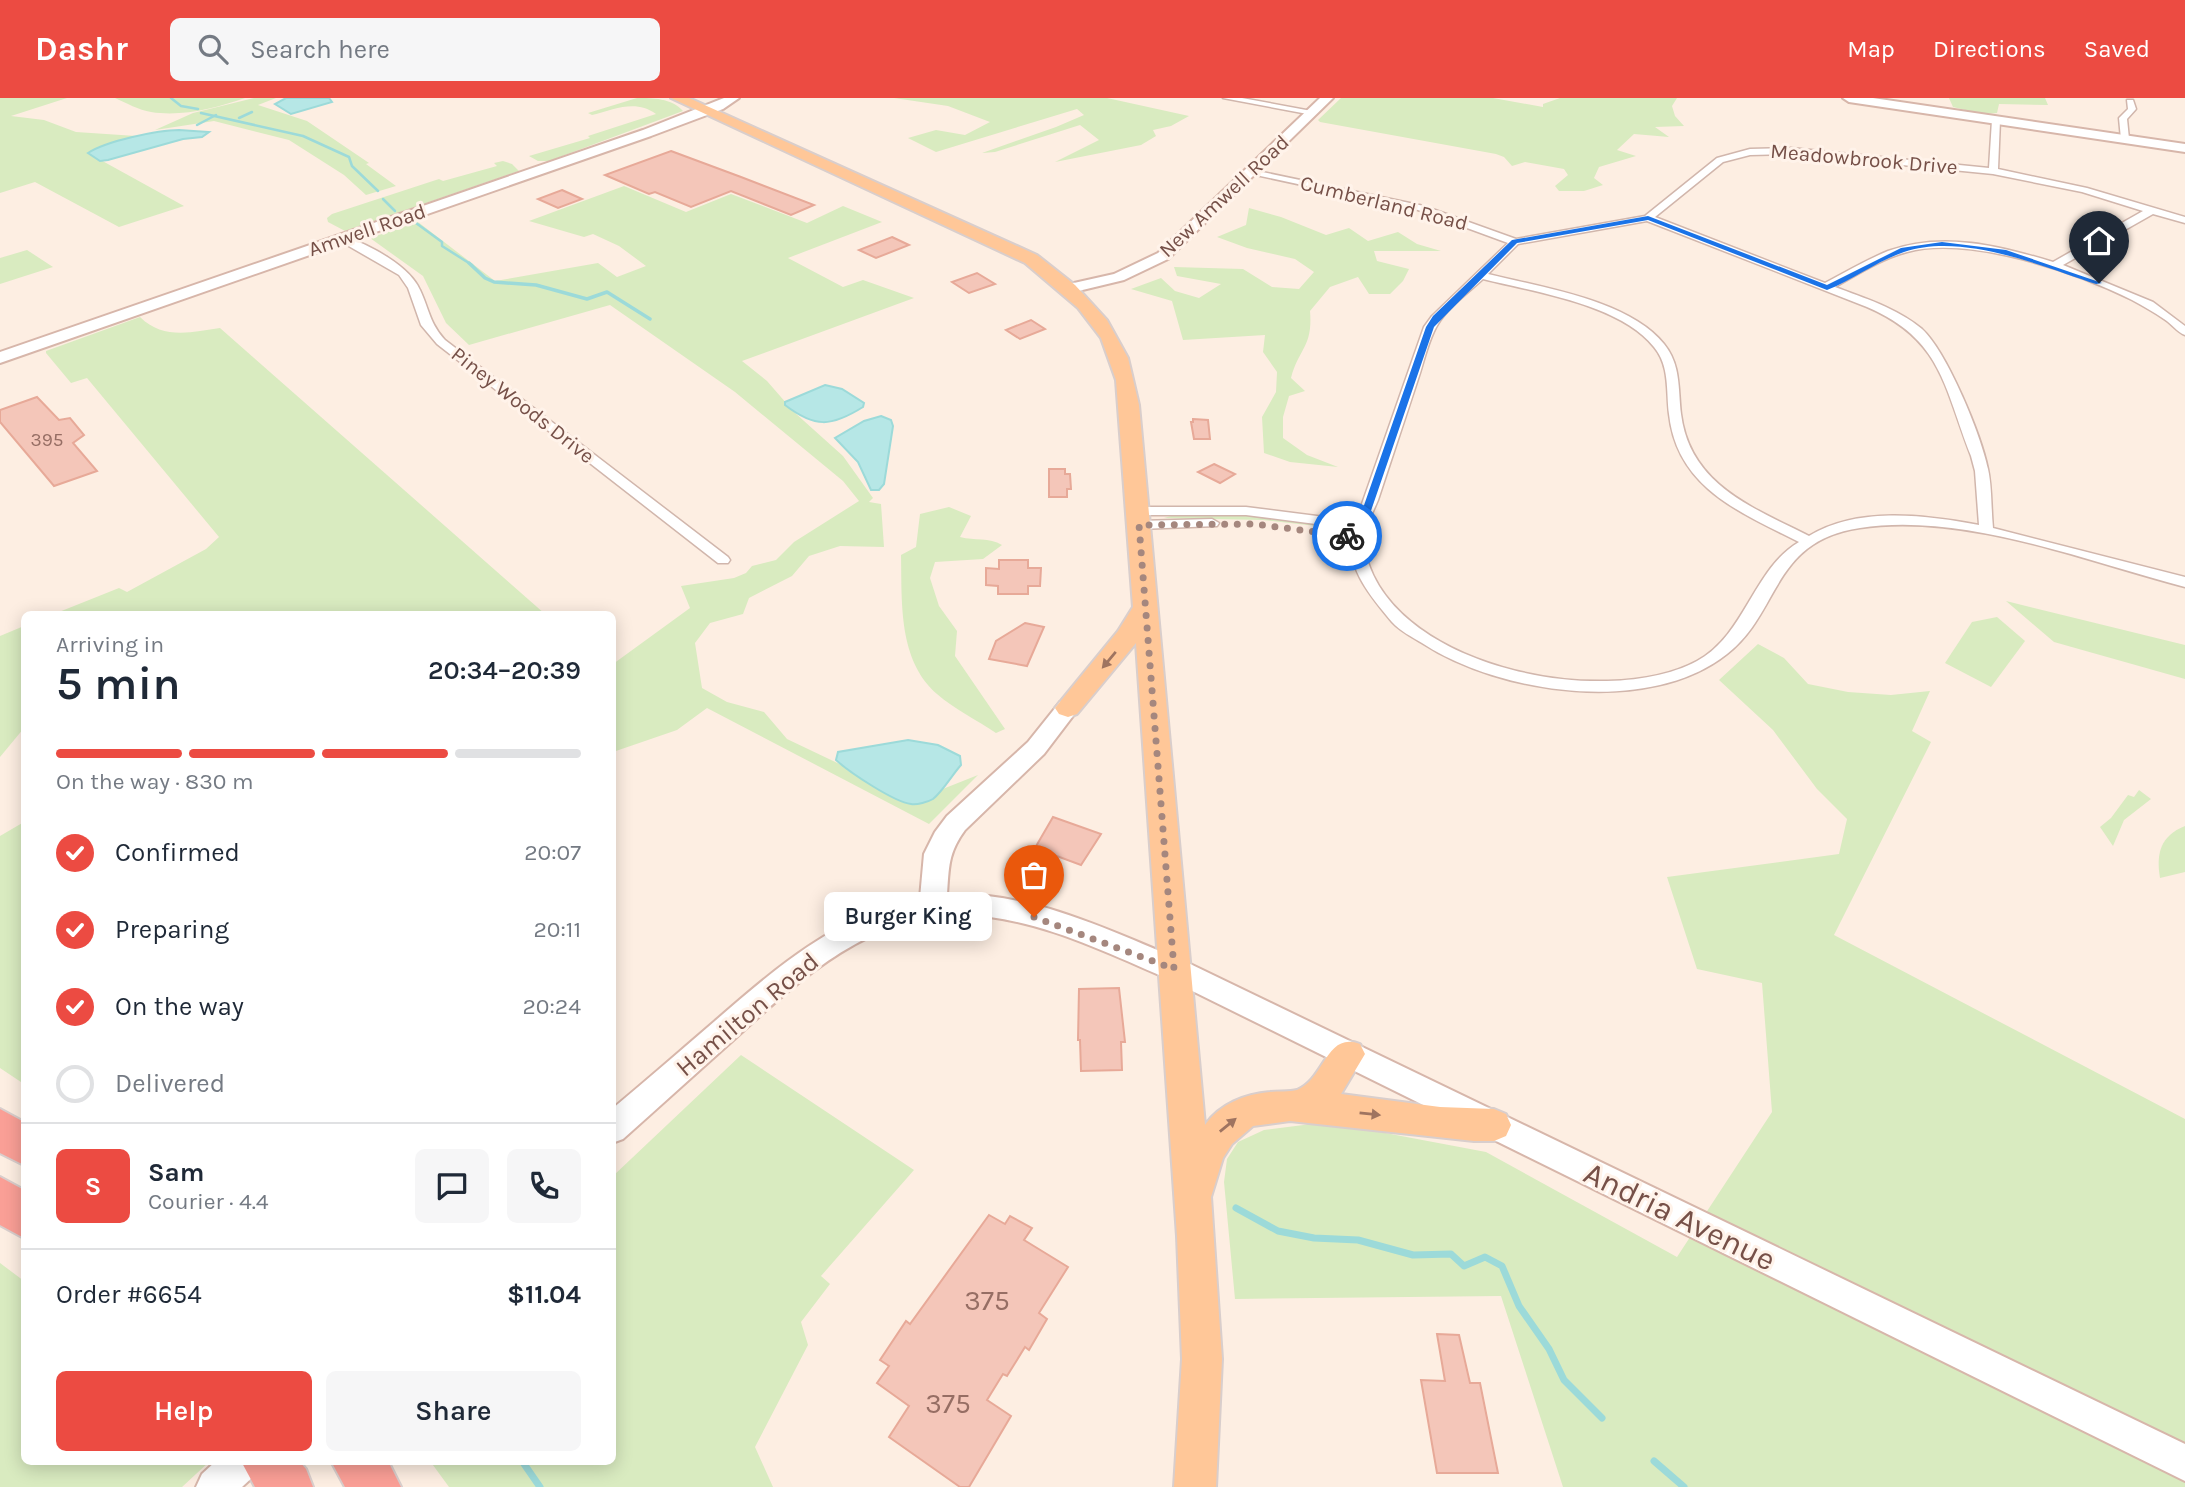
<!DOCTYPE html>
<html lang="en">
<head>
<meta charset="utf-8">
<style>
  :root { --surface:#fff; --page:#f6f6f7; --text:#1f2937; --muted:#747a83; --line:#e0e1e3; --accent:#ec4b42 }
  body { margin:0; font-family:Karla,sans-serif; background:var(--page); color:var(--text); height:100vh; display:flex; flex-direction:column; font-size:26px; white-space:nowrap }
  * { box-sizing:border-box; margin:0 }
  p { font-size:23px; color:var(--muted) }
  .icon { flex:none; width:38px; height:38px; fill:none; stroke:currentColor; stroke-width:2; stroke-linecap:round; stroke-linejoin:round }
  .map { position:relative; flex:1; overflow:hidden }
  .details { position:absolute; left:21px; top:513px; width:595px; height:854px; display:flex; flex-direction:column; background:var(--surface); border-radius:10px; box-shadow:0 4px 18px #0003 }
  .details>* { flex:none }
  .pin { position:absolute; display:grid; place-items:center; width:60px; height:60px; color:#fff; margin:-72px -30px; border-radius:50% 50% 50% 0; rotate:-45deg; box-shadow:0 0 7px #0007 }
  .pin .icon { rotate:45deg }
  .courier { position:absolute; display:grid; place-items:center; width:70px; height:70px; margin:-35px; border:5px solid #1a73e8; border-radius:50%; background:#fff; color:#222; box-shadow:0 2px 9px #0007 }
  .bubble { position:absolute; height:49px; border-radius:10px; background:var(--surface); box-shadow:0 4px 18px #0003; font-size:23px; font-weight:600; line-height:49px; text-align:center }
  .headline em { font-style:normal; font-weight:600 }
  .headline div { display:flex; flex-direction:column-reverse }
  .headline { display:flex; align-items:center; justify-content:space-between; height:119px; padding:0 35px }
  h1 { font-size:46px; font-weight:600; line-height:52px }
  .bar { display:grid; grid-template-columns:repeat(4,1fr); gap:10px 7px; align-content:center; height:84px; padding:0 35px }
  .bar i { height:9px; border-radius:5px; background:var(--line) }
  .bar .current { background:var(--accent) }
  .bar p { grid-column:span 4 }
  .line { display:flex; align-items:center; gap:18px; padding:0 35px; border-top:2px solid var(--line) }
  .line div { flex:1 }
  .round { display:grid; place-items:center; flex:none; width:74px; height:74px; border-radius:10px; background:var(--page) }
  ol { padding:0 35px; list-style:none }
  li { display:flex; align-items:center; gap:21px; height:77px }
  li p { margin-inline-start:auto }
  li .icon { padding:7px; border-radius:50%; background:var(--accent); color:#fff; stroke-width:4 }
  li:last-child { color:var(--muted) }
  li i { width:38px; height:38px; border:4px solid var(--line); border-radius:50% }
  .action { display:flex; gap:14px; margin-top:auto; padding:14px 35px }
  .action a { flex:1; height:80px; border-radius:10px; background:var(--accent); color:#fff; font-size:28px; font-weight:600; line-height:80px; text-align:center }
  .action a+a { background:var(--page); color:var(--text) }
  header { display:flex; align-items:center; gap:42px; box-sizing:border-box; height:98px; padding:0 35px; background:var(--accent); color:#fff }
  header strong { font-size:33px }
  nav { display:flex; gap:38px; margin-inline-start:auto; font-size:24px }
  .search { width:490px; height:63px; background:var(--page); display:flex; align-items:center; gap:18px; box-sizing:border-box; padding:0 24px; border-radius:10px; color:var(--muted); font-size:26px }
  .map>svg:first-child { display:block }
  .green { fill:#d9ebc0 }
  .water { fill:#b6e7e6; stroke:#9cdad9; stroke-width:2 }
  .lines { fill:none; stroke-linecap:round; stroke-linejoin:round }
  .stream-far2 { stroke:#9cdad9; stroke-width:2.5 }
  .stream-far1 { stroke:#9cdad9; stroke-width:3.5 }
  .stream { stroke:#9cdad9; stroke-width:7 }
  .building { fill:#f4c6b9; stroke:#e7a998; stroke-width:2 }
  .street-casing { stroke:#d1b6ac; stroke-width:3 }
  .secondary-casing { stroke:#d7b6aa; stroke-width:4 }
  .primary-casing { stroke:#d9cecc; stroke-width:4 }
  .highway-casing { stroke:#d9cecc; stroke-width:4 }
  .street { fill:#fff; fill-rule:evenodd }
  .secondary { fill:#fff; fill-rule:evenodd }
  .primary { fill:#ffc798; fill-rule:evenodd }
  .highway { fill:#fa9f96; fill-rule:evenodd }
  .oneway { fill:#9f7460 }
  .route { fill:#1a73e8 }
  .done { stroke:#a5877e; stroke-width:7; stroke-dasharray:0 12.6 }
  .labels { text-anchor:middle; stroke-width:6; stroke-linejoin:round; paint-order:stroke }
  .far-number-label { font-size:19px; fill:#966e64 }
  .far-street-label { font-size:21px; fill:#765048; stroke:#fff3ea }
  .street-label { font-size:26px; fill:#765048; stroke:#fff3ea }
  .near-number-label { font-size:28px; fill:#966e64 }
  .near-street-label { font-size:32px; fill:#765048; stroke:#fff3ea }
</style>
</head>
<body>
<header>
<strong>Dashr</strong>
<div class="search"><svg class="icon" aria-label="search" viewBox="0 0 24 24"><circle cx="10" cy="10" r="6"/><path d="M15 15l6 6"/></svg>Search here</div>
<nav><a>Map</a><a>Directions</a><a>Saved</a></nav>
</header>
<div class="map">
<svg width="2185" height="1389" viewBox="0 0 2185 1389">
  <rect width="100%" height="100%" fill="#fdeee2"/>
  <g class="green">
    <path d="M0,0H67L11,18L44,22L76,34L136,38L88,55L184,108L119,129L35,84L0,95Z"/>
    <path d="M115,0H245C216,10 182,19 151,14C139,12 126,5 115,0Z"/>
    <path d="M254,0H276L258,7L307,23L369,65L366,66L396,88L366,97L344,77L289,42L214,23L155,32L193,15Z"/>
    <path d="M637,0C652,0 672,0 683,13L549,63H538L529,58L590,40L588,38L656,16C636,1 615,11 592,17L588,15Z"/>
    <path d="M894,0H1107L1189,18L1171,28L1153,32L1156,38L1141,47L1055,64L1099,42L1080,27L995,54L982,55L1056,29L1084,17L1077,11L936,54L908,40L936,32L965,37L990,24L948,8Z"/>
    <path d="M1341,0H1493L1543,9V6L1560,0H1677L1672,8L1675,18L1684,28L1655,29L1669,39L1634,36L1617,52L1636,58L1599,69L1594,80L1603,87L1584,93H1559L1555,88L1568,77L1564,71L1525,64L1512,68L1504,59L1496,56L1320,24L1318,22Z"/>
    <path d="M1949,0H2045L2048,7L1999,6L1997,15L1982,16L1953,9Z"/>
    <path d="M503,63L512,66L519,73L345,133L328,124L327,120L332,116L439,81L443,83L497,68L494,65Z"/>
    <path d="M624,88L686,114L731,96L807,125L843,108L882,124L788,160L843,189L863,182L914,200L742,263L767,283L794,314L843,358L873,400L869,404L881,406L884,449L840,448L809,458L792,478L749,500L743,516L710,525L695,545L702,590L727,604L764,614L787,641L915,702L978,677L929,726L707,610L677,632L613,654V566L690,510L681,488L734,480L746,475L752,468L776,462L794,444L859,403L843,383L735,294L610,207L469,247L446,225L423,178L370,140L418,124L495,183L598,165L617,179L646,168L619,148L593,136L584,139L529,123Z"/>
    <path d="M1249,110L1281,119L1326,137L1349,130L1368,143L1398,134L1417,146L1441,153H1374L1377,163L1409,171L1403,183L1390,196H1369L1358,179L1330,189L1310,213C1313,249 1299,250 1291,280L1305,293L1289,298L1283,319V340L1307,357L1338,369L1290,364L1264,355L1262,319L1276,294L1277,274L1263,254L1265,237L1183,242L1172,203L1131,191L1161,180L1175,193L1199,200L1221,186L1177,178L1174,169L1243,171L1272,189L1299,191L1314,174L1295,161L1247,150L1217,139L1246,127Z"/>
    <path d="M27,152L53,169L0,186V160Z"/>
    <path d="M140,219C163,242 192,234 220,230L545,516H54L119,490L127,494L206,451L219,439L87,280L71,285L46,255V253Z"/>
    <path d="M949,409L971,418L960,439C975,443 989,439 1002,447L983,461L935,464L930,480L939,508L957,533L955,558L1005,631L996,635C977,622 954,611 937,596C898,562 902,504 901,457L916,449L920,416Z"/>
    <path d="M1171,418H1258L1342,431L1263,422L1164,420Z"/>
    <path d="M2006,503L2185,547V581L2054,544Z"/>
    <path d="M1997,519L2025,543L1991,589L1945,565L1972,524Z"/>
    <path d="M24,528V630L0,659V538Z"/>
    <path d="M1758,546L1784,560L1808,586L1848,594L1891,597L1930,593L1912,633L1931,644L1834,837L2185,1021V1389H1563L1501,1198L1235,1201L1224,1084L1227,1061L1238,1044L1264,1032L1327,1024L1486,1054L1677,1159L1772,1014L1762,885L1697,871L1667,779L1839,756L1847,721L1817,691L1773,632L1719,582Z"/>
    <path d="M2139,692L2151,701L2124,722L2113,748L2100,729L2111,720L2128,697L2134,699Z"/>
    <path d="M24,724V986L0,970V738Z"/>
    <path d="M2185,728V774L2160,780C2156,756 2160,738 2185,728Z"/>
    <path d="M741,957L914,1072L821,1178L830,1186L801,1224L808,1247L755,1349L773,1389H449L430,1363H612L613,1078Z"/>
    <path d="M0,1165L24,1183V1363H210L182,1389H0Z"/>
  </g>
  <g class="water">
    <path d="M286,0H329L332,4L291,16L275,6Z"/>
    <path d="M179,32L209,34L202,39L183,41L108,62L100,63L88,55C106,43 158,32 179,32Z"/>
    <path d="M825,287L842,291L864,305L863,309C831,329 815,330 785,307V304Z"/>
    <path d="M881,318L891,322L893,328L884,386L879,392H871L858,364L835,340L864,323Z"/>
    <path d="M908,642L938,647L960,658L961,667C952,677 943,693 933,701C928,704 917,707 911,706C894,704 849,674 836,662L838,654Z"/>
  </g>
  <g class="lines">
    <g class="stream-far2">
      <path d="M171,0L181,8L198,11"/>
      <path d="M201,15L303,38L349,59L352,68L378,93"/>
      <path d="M239,20L252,14"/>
      <path d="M197,27L216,17"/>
      <path d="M383,101L395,113"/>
      <path d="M416,125L442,144V148L472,167"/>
    </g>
    <path class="stream-far1" d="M469,165L485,180L494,184L536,187L587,201L607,194L650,221"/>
    <g class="stream">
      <path d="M1236,1110L1278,1133L1314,1140L1358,1142L1413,1157L1451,1156L1464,1168L1485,1159L1502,1168L1519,1208L1549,1251L1564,1282L1602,1320"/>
      <path d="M522,1363L540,1389"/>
      <path d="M1654,1363L1684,1389"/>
    </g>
  </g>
  <g class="building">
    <path d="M671,53L741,79L814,107L791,117L731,93L691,109L655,94L649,96L605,77Z"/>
    <path d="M562,92L582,101L558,110L538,101Z"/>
    <path d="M892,139L909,147L876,160L859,152Z"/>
    <path d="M977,175L995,186L969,195L952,184Z"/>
    <path d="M1031,222L1045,231L1020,241L1006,232Z"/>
    <path d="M37,299L59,322L70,320L84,337L73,345L97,373L54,388L0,324V312Z"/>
    <path d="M1193,321L1208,322L1210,341H1194L1191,324H1193Z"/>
    <path d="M1214,366L1235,376L1220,385L1198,374Z"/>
    <path d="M1049,371H1065V376H1070L1071,391H1067V399H1049Z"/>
    <path d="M999,462H1028V470H1041L1040,488H1028V496H998V488L986,487V470L999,471Z"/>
    <path d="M1025,525L1044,529L1027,568L989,561L996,543Z"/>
    <path d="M1053,719L1101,736L1081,767L1035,750Z"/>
    <path d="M1119,890L1125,944H1121L1122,972L1081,973L1080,942H1078L1079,891Z"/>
    <path d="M989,1117L1005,1126L1010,1118L1032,1130L1024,1142L1068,1169L1039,1215L1047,1221L1029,1252L1025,1249L1007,1278L1003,1276L987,1302L1011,1318L969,1389H960L889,1339L909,1308L877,1285L889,1268L880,1262L906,1223L910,1226Z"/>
    <path d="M1437,1236L1459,1237L1470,1285H1480L1498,1375H1437L1421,1282L1445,1283Z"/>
  </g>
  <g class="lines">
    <g class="street-casing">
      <g id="street">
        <path d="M1223,0H1242L1317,14L1313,17Z"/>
        <path d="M2127,2H2133L2136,11L2127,21L2129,41L2125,44L2121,41L2119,20L2128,11Z"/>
        <path d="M1996,19L2000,22L1998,71L2087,90L2185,119V125L2153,116L2063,167L2153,204L2185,228V237C2177,234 2172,226 2164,221C2154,214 2143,208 2132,202C2076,174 1969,137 1907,154C1881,161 1858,176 1835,189C1864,200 1897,210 1922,231C1947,254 1981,337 1988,371C1992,389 1991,410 1993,430L2185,479V489C2085,463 1963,414 1860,430C1771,443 1781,514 1727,556C1649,618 1500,596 1422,545C1412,539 1400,533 1392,524C1371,499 1342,466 1354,431L1246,417H1138L1131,413L1138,409H1246L1356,423L1424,229L1432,218L1508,145L1418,112L1251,76L1246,73L1248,71L1424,108L1516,141L1645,118L1717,60L1750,51L1791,50L1989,70L1992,22ZM1791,56L1993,76L2082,94L2143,113L2053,164C2000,148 1943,133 1888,153C1866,162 1846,174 1825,185L1655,119L1723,64L1750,57ZM1647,123L1867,209C1942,241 1944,289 1971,358L1975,373L1979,427C1926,417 1858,408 1809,438C1752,409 1690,387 1681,316C1678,290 1681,267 1664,246C1629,202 1540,189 1488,176L1518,146ZM1483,181C1534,194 1620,206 1654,249C1670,268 1666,293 1669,316C1677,390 1740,414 1799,444C1753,471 1746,536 1697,563C1604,613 1382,568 1364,447C1362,435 1373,414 1378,402C1391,362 1405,321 1418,281C1424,264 1428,242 1438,226C1448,209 1468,195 1483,181Z"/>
        <path d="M344,138C369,147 409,167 420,192C429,211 430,226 445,242L728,459L730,462L728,465H718L437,246L421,227L408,190L399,177L340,143L339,141Z"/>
        <path d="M1212,421L1219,425L1217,428L1139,431L1132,427L1139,423Z"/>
      </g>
    </g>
    <g class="secondary-casing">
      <g id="secondary">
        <path d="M724,0H739L723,11L651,38L0,265V254L643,32Z"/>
        <path d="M1320,0H1333L1168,161L1124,182L1070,195L1065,193L1062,190L1065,187L1114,176L1158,155Z"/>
        <path d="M1843,0H1873L2185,46V54L1849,4Z"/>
        <path d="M1068,602L1076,604L1079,610L1044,656L965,732C948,755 949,769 947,797C1029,792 1110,833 1184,863L2185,1346V1383L1164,879C1101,852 1032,818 962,817C867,816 795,886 730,945C694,977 659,1009 623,1041L612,1045V1011C647,982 681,952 715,923C776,870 838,816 920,800L924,756L935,734L947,718L1028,644L1060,604Z"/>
        <path d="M216,1363H261L256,1376L242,1389H196L202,1376Z"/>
      </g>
    </g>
    <g class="primary-casing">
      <path id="primary" d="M671,0H689L1037,157L1075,187L1107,222L1128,260L1139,307L1205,1027C1220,1006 1245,996 1270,994C1278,993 1290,994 1297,992C1325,981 1326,933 1360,946L1365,956L1341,996L1440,1009L1494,1011L1506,1016L1511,1027L1506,1038L1494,1043H1474L1290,1023L1253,1028L1232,1046L1223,1060L1211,1099L1222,1261L1216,1389H1174L1182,1261L1177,1138L1136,545L1077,616L1068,619L1059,616L1055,610L1118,533L1133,509L1116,282L1101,240L1078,210L1025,165Z"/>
    </g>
    <g class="highway-casing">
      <g id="highway">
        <path d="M0,1011L24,1024V1067L0,1055Z"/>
        <path d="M0,1079L24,1092V1140L0,1127Z"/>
        <path d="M241,1363H299L306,1371L313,1389H255Z"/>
        <path d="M331,1363H388L401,1389H345Z"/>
      </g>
    </g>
    <use href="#street" class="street"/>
    <use href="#secondary" class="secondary"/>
    <use href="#primary" class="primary"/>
    <use href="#highway" class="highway"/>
  </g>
  <defs><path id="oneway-solid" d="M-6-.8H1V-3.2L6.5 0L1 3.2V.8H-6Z" transform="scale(1.75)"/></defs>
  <g class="oneway">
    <use href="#oneway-solid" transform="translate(1109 562) rotate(130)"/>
    <use href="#oneway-solid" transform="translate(1370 1016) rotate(6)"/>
    <use href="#oneway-solid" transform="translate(1228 1027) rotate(-39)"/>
  </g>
  <path class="route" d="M1648,118L1827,187L1901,150L1942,144L2006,152L2102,185L2096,186C2041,168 1962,134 1904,154C1877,163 1853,182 1827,192L1648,122L1517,145L1434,229L1362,439L1357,442L1344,440V436H1354L1426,229L1433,218L1512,142Z"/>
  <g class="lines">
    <path class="done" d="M1034,819L1174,871L1139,427L1254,426L1347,438"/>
  </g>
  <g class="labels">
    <g class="far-number-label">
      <text x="47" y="348">395</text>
    </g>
    <g class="far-street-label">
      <text transform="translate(1864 61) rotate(5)" y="7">Meadowbrook Drive</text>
      <text transform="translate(1224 98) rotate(-43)" y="7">New Amwell Road</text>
      <text transform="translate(1384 105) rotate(14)" y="7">Cumberland Road</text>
      <text transform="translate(367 132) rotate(-19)" y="7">Amwell Road</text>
      <text transform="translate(523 307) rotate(38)" y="7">Piney Woods Drive</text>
    </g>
    <g class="street-label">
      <text transform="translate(747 916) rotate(-40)" y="9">Hamilton Road</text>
    </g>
    <g class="near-number-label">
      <text x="987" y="1212">375</text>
      <text x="948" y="1315">375</text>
    </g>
    <g class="near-street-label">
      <text transform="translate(1680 1118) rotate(26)" y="11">Andria Avenue</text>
    </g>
  </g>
</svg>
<div class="pin" style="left:1034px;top:819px;background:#ea580c"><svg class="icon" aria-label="bag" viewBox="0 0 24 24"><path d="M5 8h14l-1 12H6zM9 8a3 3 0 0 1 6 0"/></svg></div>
<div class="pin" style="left:2099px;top:185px;background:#1f2937"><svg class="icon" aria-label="home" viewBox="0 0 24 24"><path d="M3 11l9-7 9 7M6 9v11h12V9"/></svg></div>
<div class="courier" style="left:1347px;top:438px"><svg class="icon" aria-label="bike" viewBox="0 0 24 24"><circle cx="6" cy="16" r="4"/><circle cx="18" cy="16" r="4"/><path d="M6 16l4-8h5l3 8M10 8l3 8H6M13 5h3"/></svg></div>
<div class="bubble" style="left:824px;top:794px;width:168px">Burger King</div>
<section class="details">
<div class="headline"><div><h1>5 min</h1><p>Arriving in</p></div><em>20:34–20:39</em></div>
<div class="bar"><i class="current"></i><i class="current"></i><i class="current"></i><i></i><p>On the way · 830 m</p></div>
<ol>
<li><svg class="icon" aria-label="check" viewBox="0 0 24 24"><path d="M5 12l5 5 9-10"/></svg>Confirmed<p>20:07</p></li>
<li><svg class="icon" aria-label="check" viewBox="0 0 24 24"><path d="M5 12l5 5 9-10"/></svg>Preparing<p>20:11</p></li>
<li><svg class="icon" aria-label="check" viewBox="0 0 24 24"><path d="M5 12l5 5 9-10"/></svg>On the way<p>20:24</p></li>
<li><i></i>Delivered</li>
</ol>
<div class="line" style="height:126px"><b class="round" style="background:var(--accent);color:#fff">S</b><div><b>Sam</b><p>Courier · 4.4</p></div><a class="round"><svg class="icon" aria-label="chat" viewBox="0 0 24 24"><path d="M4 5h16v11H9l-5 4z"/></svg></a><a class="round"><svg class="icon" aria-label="phone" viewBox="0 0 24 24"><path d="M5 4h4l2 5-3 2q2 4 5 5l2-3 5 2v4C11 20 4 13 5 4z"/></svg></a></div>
<div class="line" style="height:91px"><div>Order #6654</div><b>$11.04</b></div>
<div class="action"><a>Help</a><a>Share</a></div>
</section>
</div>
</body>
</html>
